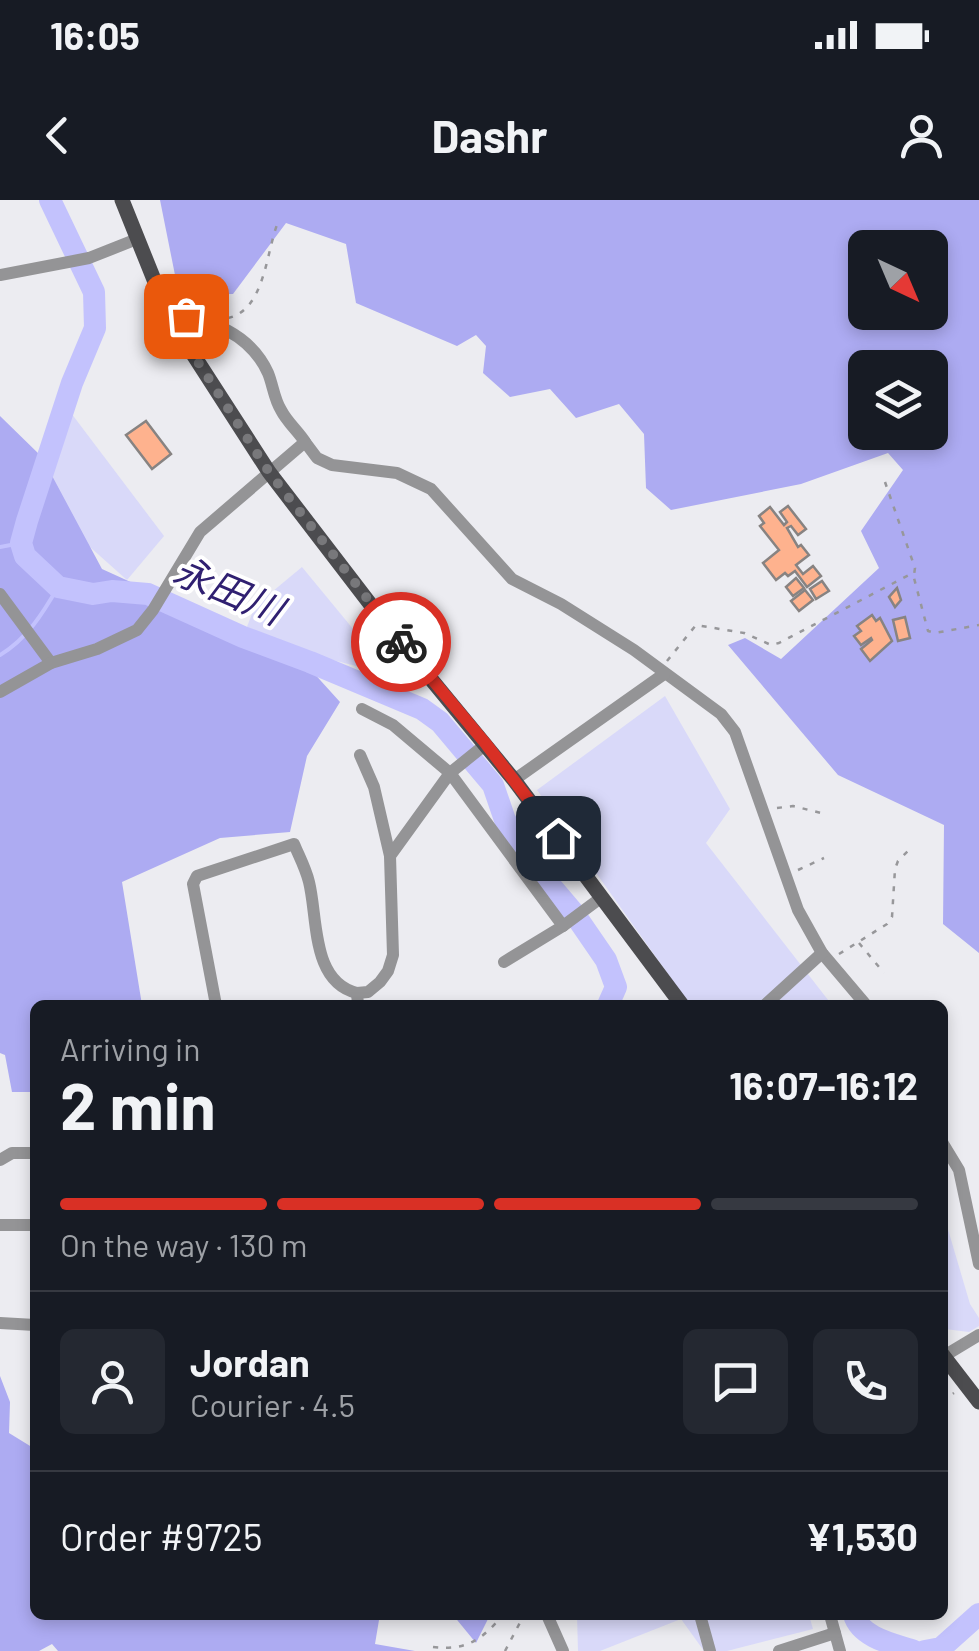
<!DOCTYPE html>
<html lang="en">
<head>
<meta charset="utf-8">
<style>
  :root { --surface:#171b24; --page:#242831; --text:#f1f3f6; --muted:#9ea1a6; --line:#363941; --accent:#d93025 }
  body { margin:0; font-family:Barlow,"Noto Sans JP",sans-serif; background:var(--page); color:var(--text); height:100vh; display:flex; flex-direction:column; font-size:38px; white-space:nowrap }
  * { box-sizing:border-box; margin:0 }
  p { font-size:32px; color:var(--muted) }
  .icon { flex:none; width:55px; height:55px; fill:none; stroke:currentColor; stroke-width:2; stroke-linecap:round; stroke-linejoin:round }
  .map { position:relative; flex:1; overflow:hidden }
  .panel { position:absolute; left:30px; top:800px; width:918px; height:620px; display:flex; flex-direction:column; background:var(--surface); border-radius:15px; box-shadow:0 5px 15px #0003 }
  .panel>* { flex:none }
  .needle { width:65px; rotate:136deg }
  .controls { position:absolute; left:848px; top:30px; display:grid; gap:20px }
  .controls a { display:grid; place-items:center; width:100px; height:100px; border-radius:15px; background:var(--surface); box-shadow:0 5px 15px #0003; font-size:50px }
  .pin { position:absolute; display:grid; place-items:center; width:85px; height:85px; color:#fff; margin:-42px; border-radius:20px; box-shadow:0 5px 15px #0006 }
  .courier { position:absolute; display:grid; place-items:center; width:100px; height:100px; margin:-50px; border:8px solid #d93025; border-radius:50%; background:#fff; color:#222; box-shadow:0 2px 12px #0007 }
  .summary em { font-style:normal; font-weight:700 }
  .summary div { display:flex; flex-direction:column-reverse }
  .summary { display:flex; align-items:center; justify-content:space-between; height:170px; padding:0 30px }
  h1 { font-size:65px; font-weight:700; line-height:75px }
  .bar { display:grid; grid-template-columns:repeat(4,1fr); gap:15px 10px; align-content:center; height:120px; padding:0 30px }
  .bar i { height:12px; border-radius:8px; background:var(--line) }
  .bar .active { background:var(--accent) }
  .bar p { grid-column:span 4 }
  .line { display:flex; align-items:center; gap:25px; padding:0 30px; border-top:2px solid var(--line) }
  .line div { flex:1 }
  .round { display:grid; place-items:center; flex:none; width:105px; height:105px; border-radius:15px; background:var(--page) }
  .status { display:flex; justify-content:space-between; align-items:center; height:70px; padding:0 50px; background:var(--surface); direction:ltr }
  .status svg { height:28px; fill:currentColor }
  header { display:flex; justify-content:space-between; align-items:center; height:130px; padding:0 30px; background:var(--surface); font-size:45px; font-weight:700 }
  .map>svg:first-child { display:block }
  .green { fill:#d9d9f9 }
  .forest { fill:#adabf2; fill-rule:evenodd }
  .lines { fill:none; stroke-linecap:round; stroke-linejoin:round }
  .stream { stroke:#c3c2fd; stroke-width:4 }
  .river { stroke:#c3c2fd; stroke-width:22 }
  .building { fill:#feb28e; stroke:#878382; stroke-width:2.5 }
  .path { stroke:#97979a; stroke-width:2.5; stroke-dasharray:5 8; stroke-linecap:butt }
  .minor { stroke:#949496; stroke-width:12 }
  .major { stroke:#4c4c4f; stroke-width:15 }
  .done { stroke:#78787b; stroke-width:10; stroke-dasharray:0 18 }
  .route { stroke:#d93025; stroke-width:12 }
  .labels { text-anchor:middle; stroke-width:8; stroke-linejoin:round; paint-order:stroke }
  .water-label { font-size:38px; font-style:italic; fill:#302071; stroke:#fff }
</style>
</head>
<body>
<div class="status"><b>16:05</b><svg viewBox="0 0 49 12"><path d="M0 12V9h3v3zM5 12V6h3v6zM10 12V3h3v9zM15 12V0h3v12zM26 1h20v11H26zM47 4h2v5h-2z"/></svg></div>
<header><svg class="icon" aria-label="back" viewBox="0 0 24 24"><path d="M15 5l-7 7 7 7"/></svg>Dashr<svg class="icon" aria-label="person" viewBox="0 0 24 24"><circle cx="12" cy="8" r="4"/><path d="M4 21q1-7 8-7t8 7"/></svg></header>
<div class="map">
<svg width="979" height="1451" viewBox="0 0 979 1451">
  <rect width="100%" height="100%" fill="#ececf1"/>
  <g class="green">
    <path d="M68,209L164,336L127,380L90,347L37,288Z"/>
    <path d="M302,367L391,475L243,437L255,406Z"/>
    <path d="M665,496L730,609L706,643L832,805H690L537,590Z"/>
    <path d="M942,1009L970,1104L979,1118V1126L969,1132L945,1129L943,1125Z"/>
    <path d="M577,1415H809L813,1429L727,1451H704L681,1419L600,1451H578Z"/>
  </g>
  <g class="forest">
    <path d="M160,0H979V753L943,724L944,625L838,575L728,445L745,438L781,459L879,368L861,331L903,270L888,253L801,284L671,310L646,288L644,234L619,204L576,218L550,189L510,197L483,173L486,146L476,135L457,146L356,103L346,44L286,23L233,94L179,95ZM865,48H930V112H865ZM865,168H930V232H865Z"/>
    <path d="M0,216L42,257L102,369L302,460L340,502L307,556L290,632L220,638L122,682L142,805H35V892H12L5,855L0,853Z"/>
    <path d="M0,1176L10,1202L9,1233L35,1249V1415H383L379,1420L375,1444L415,1451H58L52,1444L39,1451H0Z"/>
    <path d="M453,1415H490L476,1443Z"/>
  </g>
  <g class="lines">
    <g class="stream">
      <path d="M0,347L21,343"/>
      <path d="M0,455C27,439 43,413 58,387"/>
    </g>
    <g class="river">
      <path d="M50,0L94,92L95,128L72,183L27,321L21,343L25,356L58,387L93,394L112,391L148,394L243,437L310,462L422,509L440,522L493,585L505,620L539,672L573,712L606,760L616,787L608,805"/>
      <path d="M854,1415C861,1438 893,1444 914,1451"/>
      <path d="M925,1451L941,1448L979,1414"/>
    </g>
  </g>
  <g class="building">
    <path d="M146,221L171,254L152,269L126,235Z"/>
    <path d="M788,306L806,329L798,335L791,326L787,328L798,347L801,345L809,355L796,365L803,374L813,366L821,376L807,387L795,371L788,376L785,373L776,380L763,363L779,350L760,326L764,323L759,316L770,307L784,325L787,322L780,312Z"/>
    <path d="M796,378L804,388L793,396L786,387Z"/>
    <path d="M822,381L829,391L816,399L810,389Z"/>
    <path d="M897,388L901,400L895,407L889,397Z"/>
    <path d="M805,390L813,400L799,411L791,401Z"/>
    <path d="M872,415L876,421L880,418L892,441L870,461L861,449L872,440L871,438L861,445L854,436L861,431L857,426Z"/>
    <path d="M905,417L910,438L898,441L893,420Z"/>
  </g>
  <g class="lines">
    <g class="path">
      <path d="M228,118C265,110 266,52 278,22"/>
      <path d="M885,282L915,368L914,375"/>
      <path d="M667,461L696,425L744,433L771,445L779,443L909,375L914,378L928,431L935,433L979,425"/>
      <path d="M777,608L793,606L825,614"/>
      <path d="M798,670L824,658"/>
      <path d="M859,743L884,773"/>
      <path d="M839,754L887,724L892,717L895,669L898,661L910,649"/>
      <path d="M942,1201L954,1193"/>
      <path d="M942,1287L948,1294"/>
      <path d="M433,1447C468,1451 482,1439 503,1415"/>
      <path d="M505,1451L524,1415"/>
    </g>
    <g class="minor">
      <path d="M0,75L89,58L137,39"/>
      <path d="M169,117C209,116 251,135 268,173C273,185 274,199 281,210C287,222 298,231 305,242"/>
      <path d="M0,394L51,463"/>
      <path d="M0,492L51,463L97,449L137,430L153,410L200,332L305,242L317,258L332,265L397,273L431,289L512,379L561,404L634,450L721,514L735,532L798,710L822,753L866,805"/>
      <path d="M362,509L393,525L450,573L563,726L504,762"/>
      <path d="M360,555L374,587L390,656"/>
      <path d="M514,580L664,474"/>
      <path d="M563,726L602,697"/>
      <path d="M216,805L193,684L197,676L294,644C299,656 306,669 309,682C318,718 311,782 357,793"/>
      <path d="M358,805L357,793L368,792L380,782L388,771L393,755L390,656L450,573L486,544"/>
      <path d="M765,805L822,753"/>
      <path d="M942,942L959,970L979,1064"/>
      <path d="M0,960L12,953H35"/>
      <path d="M0,1025H35"/>
      <path d="M0,1123L35,1125"/>
      <path d="M944,1156L979,1135"/>
      <path d="M547,1415L563,1451"/>
      <path d="M700,1415L710,1451"/>
      <path d="M830,1415L840,1451"/>
      <path d="M779,1451L835,1433"/>
    </g>
    <g class="major">
      <path d="M122,0L169,117L269,272L384,422L514,580L682,805"/>
      <path d="M942,1154L979,1202"/>
    </g>
  </g>
  <g class="lines">
    <path class="done" d="M186,116L169,117L269,272L401,442"/>
    <path class="route" d="M401,442L486,544L558,638"/>
  </g>
  <g class="labels">
    <g class="water-label">
      <text transform="translate(228 391) rotate(23)" y="13">永田川</text>
    </g>
  </g>
</svg>
<div class="controls">
<a><svg class="needle" viewBox="-14 -14 28 28"><path d="M0-13l5 13h-10z" fill="#e53935"/><path d="M0 13l5-13h-10z" fill="#9ea1a6"/></svg></a>
<a><svg class="icon" aria-label="layers" viewBox="0 0 24 24"><path d="M12 4l9 5-9 5-9-5zM3 14l9 5 9-5"/></svg></a>
</div>
<div class="pin" style="left:186px;top:116px;background:#ea580c"><svg class="icon" aria-label="bag" viewBox="0 0 24 24"><path d="M5 8h14l-1 12H6zM9 8a3 3 0 0 1 6 0"/></svg></div>
<div class="pin" style="left:558px;top:638px;background:#1f2937"><svg class="icon" aria-label="home" viewBox="0 0 24 24"><path d="M3 11l9-7 9 7M6 9v11h12V9"/></svg></div>
<div class="courier" style="left:401px;top:442px"><svg class="icon" aria-label="bike" viewBox="0 0 24 24"><circle cx="6" cy="16" r="4"/><circle cx="18" cy="16" r="4"/><path d="M6 16l4-8h5l3 8M10 8l3 8H6M13 5h3"/></svg></div>
<section class="panel">
<div class="summary"><div><h1>2 min</h1><p>Arriving in</p></div><em>16:07–16:12</em></div>
<div class="bar"><i class="active"></i><i class="active"></i><i class="active"></i><i></i><p>On the way · 130 m</p></div>
<div class="line" style="height:180px"><a class="round"><svg class="icon" aria-label="person" viewBox="0 0 24 24"><circle cx="12" cy="8" r="4"/><path d="M4 21q1-7 8-7t8 7"/></svg></a><div><b>Jordan</b><p>Courier · 4.5</p></div><a class="round"><svg class="icon" aria-label="chat" viewBox="0 0 24 24"><path d="M4 5h16v11H9l-5 4z"/></svg></a><a class="round"><svg class="icon" aria-label="phone" viewBox="0 0 24 24"><path d="M5 4h4l2 5-3 2q2 4 5 5l2-3 5 2v4C11 20 4 13 5 4z"/></svg></a></div>
<div class="line" style="height:130px"><div>Order #9725</div><b>¥1,530</b></div>
</section>
</div>
</body>
</html>
